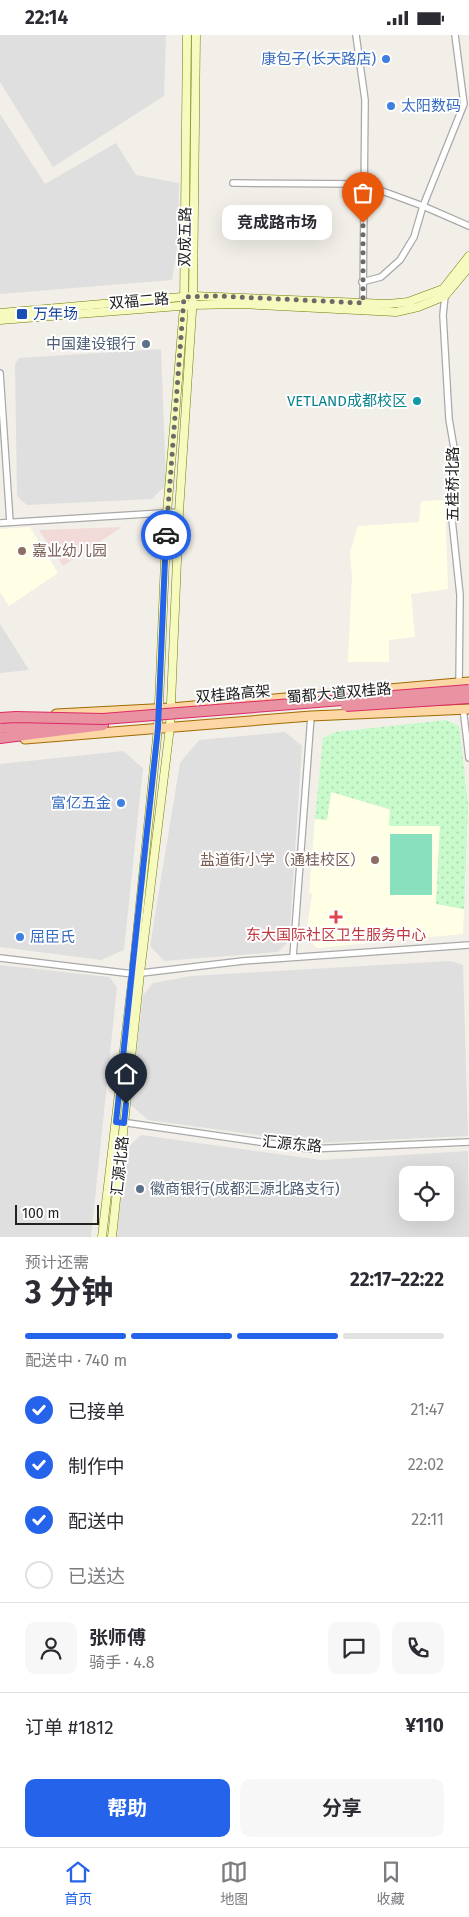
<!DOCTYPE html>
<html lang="zh">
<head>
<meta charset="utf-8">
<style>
  :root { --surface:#fff; --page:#f7f7f7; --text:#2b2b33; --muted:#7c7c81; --line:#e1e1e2; --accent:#2563eb }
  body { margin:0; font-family:"Fira Sans","Noto Sans SC",sans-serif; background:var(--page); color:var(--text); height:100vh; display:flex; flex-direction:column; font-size:19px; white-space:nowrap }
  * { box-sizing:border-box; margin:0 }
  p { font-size:16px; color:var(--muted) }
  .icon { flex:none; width:28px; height:28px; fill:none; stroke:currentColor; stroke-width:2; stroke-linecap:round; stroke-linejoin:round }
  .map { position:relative; height:1202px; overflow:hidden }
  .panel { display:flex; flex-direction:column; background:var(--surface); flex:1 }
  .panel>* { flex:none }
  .tools { position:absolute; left:399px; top:1131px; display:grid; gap:10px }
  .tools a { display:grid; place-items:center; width:55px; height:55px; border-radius:10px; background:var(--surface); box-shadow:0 5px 20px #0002; font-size:25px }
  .scale { position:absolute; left:15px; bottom:12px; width:84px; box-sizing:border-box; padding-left:5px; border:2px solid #222; border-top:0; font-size:14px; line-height:18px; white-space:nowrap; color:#222; -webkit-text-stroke:4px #fff; paint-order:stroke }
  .pin { position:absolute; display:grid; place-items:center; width:42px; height:42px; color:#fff; margin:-51px -21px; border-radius:50% 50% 50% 0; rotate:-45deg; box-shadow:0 0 5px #0007 }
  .pin .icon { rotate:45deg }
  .courier { position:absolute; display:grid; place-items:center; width:50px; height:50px; margin:-25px; border:4px solid #2563eb; border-radius:50%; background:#fff; color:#222; box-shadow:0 1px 6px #0007 }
  .bubble { position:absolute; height:35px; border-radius:10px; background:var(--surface); box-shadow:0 5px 20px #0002; font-size:16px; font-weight:700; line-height:35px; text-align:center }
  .headline em { font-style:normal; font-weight:700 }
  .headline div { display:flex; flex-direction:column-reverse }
  .headline { display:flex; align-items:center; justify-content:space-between; height:85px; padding:0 25px }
  h1 { font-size:32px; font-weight:700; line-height:38px }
  .bar { display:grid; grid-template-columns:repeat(4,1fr); gap:8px 5px; align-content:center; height:60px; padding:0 25px }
  .bar i { height:6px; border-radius:4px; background:var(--line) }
  .bar .selected { background:var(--accent) }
  .bar p { grid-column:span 4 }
  .line { display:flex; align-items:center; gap:12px; padding:0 25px; border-top:1px solid var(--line) }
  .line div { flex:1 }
  .round { display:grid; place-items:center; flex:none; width:52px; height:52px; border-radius:10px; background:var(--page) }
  ol { padding:0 25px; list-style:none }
  li { display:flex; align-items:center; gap:15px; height:55px }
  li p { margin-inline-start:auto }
  li .icon { padding:5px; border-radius:50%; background:var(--accent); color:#fff; stroke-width:4 }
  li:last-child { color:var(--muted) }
  li i { width:28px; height:28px; border:2px solid var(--line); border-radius:50% }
  .primary-button { display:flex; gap:10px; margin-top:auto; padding:10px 25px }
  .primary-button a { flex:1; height:58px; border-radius:10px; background:var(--accent); color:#fff; font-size:20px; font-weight:700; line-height:58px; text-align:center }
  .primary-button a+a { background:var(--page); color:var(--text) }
  .status { display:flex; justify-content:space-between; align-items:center; height:35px; padding:0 25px; background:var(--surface); direction:ltr }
  .status svg { height:14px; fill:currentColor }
  .tabs { display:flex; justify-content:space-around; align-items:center; height:70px; border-top:1px solid var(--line); background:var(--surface); font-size:14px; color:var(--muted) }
  .tabs a { display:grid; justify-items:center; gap:2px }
  .tabs .selected { color:var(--accent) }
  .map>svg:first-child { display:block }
  .residential { fill:#e0dfdf; fill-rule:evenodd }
  .commercial { fill:#f2dad9 }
  .education { fill:#ffffe5 }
  .park { fill:url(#park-dots) }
  .pitch { fill:#88e0be }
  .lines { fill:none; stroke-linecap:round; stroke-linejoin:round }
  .street-casing { stroke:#a9a9a9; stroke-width:8 }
  .secondary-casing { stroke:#707d05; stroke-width:9 }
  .primary-casing { stroke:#a06b00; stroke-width:11 }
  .highway-casing { stroke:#dc2a67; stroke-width:12 }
  .street { stroke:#fff; stroke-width:5.5 }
  .secondary { stroke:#f7fabf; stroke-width:8 }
  .primary { stroke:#fcd6a4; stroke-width:9 }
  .highway { stroke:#e892a2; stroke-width:10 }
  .highway-bridge-casing { stroke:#dc2a67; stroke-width:12; stroke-linecap:butt }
  .highway-bridge { stroke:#e892a2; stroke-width:10 }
  .done { stroke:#6b6a68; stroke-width:5; stroke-dasharray:0 9 }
  .route { stroke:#2563eb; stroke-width:6 }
  .shop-dot { fill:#3f7fe0; stroke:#fff; stroke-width:2 }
  .transit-dot { fill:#1a4fb4; stroke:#fff; stroke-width:2 }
  .service-dot { fill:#5c6f8a; stroke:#fff; stroke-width:2 }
  .culture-dot { fill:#0f9aa8; stroke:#fff; stroke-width:2 }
  .education-dot { fill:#8d6e63; stroke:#fff; stroke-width:2 }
  .health-dot { fill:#e0444e; stroke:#fff; stroke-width:2 }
  .labels { text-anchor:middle; stroke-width:4; stroke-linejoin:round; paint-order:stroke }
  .shop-label { font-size:15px; fill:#366cbe; stroke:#fff; text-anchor:end }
  .street-label { font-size:15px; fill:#222; stroke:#fff }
  .transit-label { font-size:15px; fill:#164399; stroke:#fff; text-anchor:start }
  .service-label { font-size:15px; fill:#4e5e75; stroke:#fff; text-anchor:end }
  .culture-label { font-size:15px; fill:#0d838f; stroke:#fff; text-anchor:end }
  .education-label { font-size:15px; fill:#785e54; stroke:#fff; text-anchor:start }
  .health-label { font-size:15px; fill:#be3a42; stroke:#fff }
</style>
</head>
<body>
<div class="status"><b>22:14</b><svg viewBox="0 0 49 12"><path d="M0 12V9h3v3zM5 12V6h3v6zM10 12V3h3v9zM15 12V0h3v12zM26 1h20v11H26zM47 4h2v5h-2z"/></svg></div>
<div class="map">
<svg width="469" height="1202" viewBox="0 0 469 1202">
  <defs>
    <pattern id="park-dots" width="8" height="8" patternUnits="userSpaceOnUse" patternTransform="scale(1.25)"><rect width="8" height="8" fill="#c8facc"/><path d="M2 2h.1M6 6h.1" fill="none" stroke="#acd6af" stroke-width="1.8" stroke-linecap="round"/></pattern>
  </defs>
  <rect width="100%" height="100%" fill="#f2efe9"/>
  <g class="residential">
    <path d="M0,0H166L164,61L53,132L0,47Z"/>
    <path d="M0,79L45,149L116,108L136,140L179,148L178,208L172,245L0,259Z"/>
    <path d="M161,314L166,450L152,464L27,470L17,461L15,329L19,323Z"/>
    <path d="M0,589L29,635L0,638Z"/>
    <path d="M285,697L302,711L289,906L278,917L164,926L150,911L180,728L199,705Z"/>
    <path d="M123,716L143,733L124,915L101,925L0,912V729Z"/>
    <path d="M451,926L463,930L468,1101L317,1108L148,1085L131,1070L143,960L153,948L191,941Z"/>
    <path d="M0,930L109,942L117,952L91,1202H0Z"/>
    <path d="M141,1100L321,1125L468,1116L469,1202H117L125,1115ZM408,1140H445V1178H408Z"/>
  </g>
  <path class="commercial" d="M122,492L63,531L39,495Z"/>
  <g class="education">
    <path d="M445,465L448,554L411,559L415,602L389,605V627H348L352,541L350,517L358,491L419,487L421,466Z"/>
    <path d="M30,492L58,538L9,571L0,557V494Z"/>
    <path d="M331,757L391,775L389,791H440L436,869L464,874L463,899L317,913L306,902L312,859L309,858L315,784H327Z"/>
  </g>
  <path class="park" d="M446,685L459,691L468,768L464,874L436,869L440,791H389L390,774L331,757L327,785L315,784L323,703L335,697Z"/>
  <rect class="pitch" x="390" y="799" width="42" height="61"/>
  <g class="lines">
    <g class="street-casing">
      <g id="street">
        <path d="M356,0L365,65L363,270"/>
        <path d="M233,148L363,149L423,171L469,191"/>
        <path d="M362,247L381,242L400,225L414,202L423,171L464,69L455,0"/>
        <path d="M444,258L445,261L443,280L449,384L455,419L451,475L460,560L459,649"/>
        <path d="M0,338L10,487"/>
        <path d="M0,488L179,477"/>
        <path d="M463,673L469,723"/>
        <path d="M293,922L311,681"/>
        <path d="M0,923L133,939L243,926L469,910"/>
        <path d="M121,1087L309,1114L469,1107"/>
      </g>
    </g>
    <g class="secondary-casing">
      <g id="secondary">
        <path d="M0,278L193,261L388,269L408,267L443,254L469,221"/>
        <path d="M0,285L192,270L242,269L396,277L418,272L445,261L469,232"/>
        <path d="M102,1202L133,939L158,693L167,478L184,271L187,0"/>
        <path d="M112,1202L140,938L170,692L179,477L193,261L196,0"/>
      </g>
    </g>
    <g class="primary-casing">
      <g id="primary">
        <path d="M56,679L171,673L469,647"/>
        <path d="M25,704L311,681L469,674"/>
      </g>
    </g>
    <g class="highway-casing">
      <g id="highway">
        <path d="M0,693L72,687"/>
        <path d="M0,703L103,690"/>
      </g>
    </g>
    <use href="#street" class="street"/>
    <use href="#secondary" class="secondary"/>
    <use href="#primary" class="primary"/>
    <use href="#highway" class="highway"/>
    <g class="highway-bridge-casing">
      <g id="highway-bridge">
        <path d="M346,671L469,663"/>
        <path d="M0,683L16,682L103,684L469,655"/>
      </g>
    </g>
    <use href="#highway-bridge" class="highway-bridge"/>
  </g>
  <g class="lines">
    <path class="done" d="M166,500L184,262L217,261L363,268V188"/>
    <path class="route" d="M126,1069L124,1088L116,1087L158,693L166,500"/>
  </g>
  <g class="shop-dot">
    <circle cx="386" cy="24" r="5"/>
    <circle cx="391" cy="71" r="5"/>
    <circle cx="121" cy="768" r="5"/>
    <circle cx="20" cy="902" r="5"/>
  </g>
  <rect class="transit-dot" x="16" y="273" width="12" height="12" rx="2.5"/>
  <g class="service-dot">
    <circle cx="146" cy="309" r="5"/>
    <circle cx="140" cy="1154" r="5"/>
  </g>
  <circle class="culture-dot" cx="417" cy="366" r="5"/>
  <g class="education-dot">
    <circle cx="22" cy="516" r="5"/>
    <circle cx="375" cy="825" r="5"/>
  </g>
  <path class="health-dot" d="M333.5 874.5h5v5h5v5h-5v5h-5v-5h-5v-5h5z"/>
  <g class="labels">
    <g class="shop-label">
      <text x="376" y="29">康包子(长天路店)</text>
      <text x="401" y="76" text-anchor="start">太阳数码</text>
      <text x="111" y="773">富亿五金</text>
      <text x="30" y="907" text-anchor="start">屈臣氏</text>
    </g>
    <g class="street-label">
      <text transform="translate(185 202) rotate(-89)" y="5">双成五路</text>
      <text transform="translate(139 266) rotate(-5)" y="5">双福二路</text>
      <text transform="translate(453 449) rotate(-90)" y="5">五桂桥北路</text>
      <text transform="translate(339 658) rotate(-5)" y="5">蜀都大道双桂路</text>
      <text transform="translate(233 659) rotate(-5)" y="5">双桂路高架</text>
      <text transform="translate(292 1109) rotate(5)" y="5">汇源东路</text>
      <text transform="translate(120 1131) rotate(-84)" y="5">汇源北路</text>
    </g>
    <g class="transit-label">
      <text x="33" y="284">万年场</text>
    </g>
    <g class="service-label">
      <text x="136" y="314">中国建设银行</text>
      <text x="150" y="1159" text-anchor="start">徽商银行(成都汇源北路支行)</text>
    </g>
    <g class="culture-label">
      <text x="407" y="371">VETLAND成都校区</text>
    </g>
    <g class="education-label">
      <text x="32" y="521">嘉业幼儿园</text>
      <text x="365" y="830" text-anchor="end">盐道街小学（通桂校区）</text>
    </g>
    <g class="health-label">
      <text x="336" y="905">东大国际社区卫生服务中心</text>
    </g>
  </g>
</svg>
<div class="tools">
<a><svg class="icon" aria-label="locate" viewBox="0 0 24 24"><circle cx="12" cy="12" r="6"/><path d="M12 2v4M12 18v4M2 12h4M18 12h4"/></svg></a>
</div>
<div class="scale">100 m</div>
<div class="pin" style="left:363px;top:188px;background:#ea580c"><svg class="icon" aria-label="bag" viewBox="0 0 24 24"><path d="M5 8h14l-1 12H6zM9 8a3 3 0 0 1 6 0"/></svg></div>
<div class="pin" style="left:126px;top:1069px;background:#1f2937"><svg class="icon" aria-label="home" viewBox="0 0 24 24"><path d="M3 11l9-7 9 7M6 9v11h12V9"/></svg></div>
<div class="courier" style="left:166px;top:500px"><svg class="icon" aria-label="car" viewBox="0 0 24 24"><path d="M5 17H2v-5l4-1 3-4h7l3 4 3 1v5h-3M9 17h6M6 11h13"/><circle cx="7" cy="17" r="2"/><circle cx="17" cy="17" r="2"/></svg></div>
<div class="bubble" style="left:222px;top:170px;width:110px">竞成路市场</div>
</div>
<section class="panel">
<div class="headline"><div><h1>3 分钟</h1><p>预计还需</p></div><em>22:17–22:22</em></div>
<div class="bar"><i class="selected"></i><i class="selected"></i><i class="selected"></i><i></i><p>配送中 · 740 m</p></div>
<ol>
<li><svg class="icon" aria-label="check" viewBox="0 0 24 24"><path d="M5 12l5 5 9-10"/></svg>已接单<p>21:47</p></li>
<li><svg class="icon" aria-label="check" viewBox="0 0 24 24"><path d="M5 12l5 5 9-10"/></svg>制作中<p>22:02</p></li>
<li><svg class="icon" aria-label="check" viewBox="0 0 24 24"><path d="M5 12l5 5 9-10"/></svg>配送中<p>22:11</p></li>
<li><i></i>已送达</li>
</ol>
<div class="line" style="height:90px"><a class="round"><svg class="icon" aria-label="person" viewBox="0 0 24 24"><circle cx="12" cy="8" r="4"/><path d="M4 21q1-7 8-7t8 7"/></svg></a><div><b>张师傅</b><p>骑手 · 4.8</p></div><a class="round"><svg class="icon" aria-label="chat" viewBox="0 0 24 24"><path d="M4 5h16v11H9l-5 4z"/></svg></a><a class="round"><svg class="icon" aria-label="phone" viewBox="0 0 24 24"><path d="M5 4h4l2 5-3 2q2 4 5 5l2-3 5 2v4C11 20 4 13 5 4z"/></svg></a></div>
<div class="line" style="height:65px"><div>订单 #1812</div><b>¥110</b></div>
<div class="primary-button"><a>帮助</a><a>分享</a></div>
</section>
<nav class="tabs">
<a class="selected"><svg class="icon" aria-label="home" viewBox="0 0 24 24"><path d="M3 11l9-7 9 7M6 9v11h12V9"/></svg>首页</a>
<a><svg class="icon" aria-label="map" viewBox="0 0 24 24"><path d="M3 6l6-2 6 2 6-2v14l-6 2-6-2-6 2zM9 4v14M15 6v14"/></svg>地图</a>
<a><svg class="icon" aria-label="saved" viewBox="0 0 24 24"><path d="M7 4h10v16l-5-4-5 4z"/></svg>收藏</a>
</nav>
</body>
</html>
